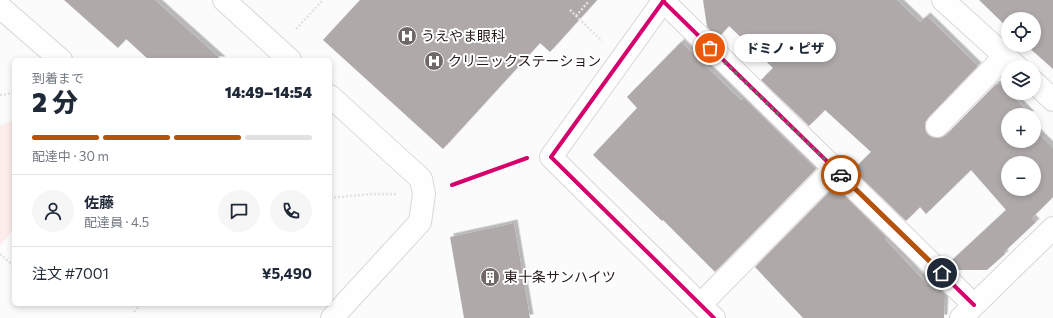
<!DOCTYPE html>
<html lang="ja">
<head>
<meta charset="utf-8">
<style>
  :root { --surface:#fff; --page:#f6f6f7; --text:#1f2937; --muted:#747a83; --line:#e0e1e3; --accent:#b45309 }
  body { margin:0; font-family:Commissioner,"Noto Sans JP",sans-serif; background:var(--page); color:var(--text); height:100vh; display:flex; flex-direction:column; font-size:15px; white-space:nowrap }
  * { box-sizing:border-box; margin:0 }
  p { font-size:13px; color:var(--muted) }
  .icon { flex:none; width:22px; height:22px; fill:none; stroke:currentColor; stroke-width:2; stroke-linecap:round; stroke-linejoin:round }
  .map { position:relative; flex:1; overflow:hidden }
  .drawer { position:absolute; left:12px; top:58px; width:320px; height:248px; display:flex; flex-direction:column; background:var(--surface); border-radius:6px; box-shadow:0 2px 6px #0003 }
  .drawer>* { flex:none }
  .controls { position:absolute; left:1001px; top:12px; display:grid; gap:8px }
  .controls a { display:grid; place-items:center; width:40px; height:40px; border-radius:50%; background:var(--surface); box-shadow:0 2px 6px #0003; font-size:20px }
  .pin { position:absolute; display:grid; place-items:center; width:34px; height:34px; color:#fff; margin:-17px; border:2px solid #fff; border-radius:50%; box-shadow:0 1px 4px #0007 }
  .courier { position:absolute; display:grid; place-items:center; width:40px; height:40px; margin:-20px; border:3px solid #b45309; border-radius:50%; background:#fff; color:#222; box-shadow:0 1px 5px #0007 }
  .bubble { position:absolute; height:28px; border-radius:14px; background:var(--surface); box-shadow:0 2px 6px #0003; font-size:13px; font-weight:800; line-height:28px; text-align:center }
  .summary em { font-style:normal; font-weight:800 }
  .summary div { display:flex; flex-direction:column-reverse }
  .summary { display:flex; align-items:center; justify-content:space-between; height:68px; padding:0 20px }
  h1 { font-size:26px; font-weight:800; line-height:30px }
  .bar { display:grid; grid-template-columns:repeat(4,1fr); gap:6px 4px; align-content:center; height:48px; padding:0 20px }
  .bar i { height:5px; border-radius:3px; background:var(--line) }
  .bar .on { background:var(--accent) }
  .bar p { grid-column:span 4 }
  .line { display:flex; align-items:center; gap:10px; padding:0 20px; border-top:1px solid var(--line) }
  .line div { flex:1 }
  .round { display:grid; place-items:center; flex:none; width:42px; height:42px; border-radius:21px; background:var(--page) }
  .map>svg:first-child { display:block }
  .green { fill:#fcedeb }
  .building { fill:#afaaa9; fill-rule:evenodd; filter:url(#shadow) }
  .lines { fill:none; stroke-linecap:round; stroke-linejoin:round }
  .minor-casing { stroke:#dcd6d5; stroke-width:24 }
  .path { stroke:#e2e2e2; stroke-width:2.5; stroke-dasharray:2 2; stroke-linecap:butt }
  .minor { stroke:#fefefe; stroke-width:22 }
  .cycleway-casing { stroke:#fff; stroke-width:6 }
  .cycleway { stroke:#d6006c; stroke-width:4 }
  .done { stroke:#6f6867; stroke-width:4; stroke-dasharray:0 7.2 }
  .route { stroke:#b45309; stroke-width:5 }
  .labels { text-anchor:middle; stroke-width:4; stroke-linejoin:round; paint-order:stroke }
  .poi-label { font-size:14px; fill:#241918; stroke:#fff; text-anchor:start }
</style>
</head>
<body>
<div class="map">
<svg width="1053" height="318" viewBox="0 0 1053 318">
  <defs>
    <filter id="shadow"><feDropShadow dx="3.5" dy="-3.5" stdDeviation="0" flood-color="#0004"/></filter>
  </defs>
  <rect width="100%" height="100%" fill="#fbfbfb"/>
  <path class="green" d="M14,120V229L0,245V126Z"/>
  <g class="building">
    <path d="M64,0H155L222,60H149L126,39L118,48Z"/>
    <path d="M360,0H597L550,52L540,43L443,149L323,40Z"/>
    <path d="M703,0H897L920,22L927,16L978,66L928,118L925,123V130L928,135L934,138H941L946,135L996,84L997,85L1000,83L1008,91V93H1010L1031,115H1008V141H1034V129L1053,148V197L1032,218L1036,222L1004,252L1005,254L987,270H956L949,263L1006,210L971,170L926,214L920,207L906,221L853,170L871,152L825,110L809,126L761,80L773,68L729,26L718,38L707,27ZM1008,163H1034V189H1008Z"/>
    <path d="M979,0H1053V69L1026,45H1034V19H1008V28Z"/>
    <path d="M681,42L741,100L744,98L816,169L715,272L663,220L662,221L593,155L637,108L627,97Z"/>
    <path d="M834,187L835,188L836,187L887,238L885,239L927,284L931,280L945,294L944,318H803L755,267Z"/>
    <path d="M514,223L530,318H464L450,237Z"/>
  </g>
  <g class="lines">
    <g class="minor-casing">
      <g id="minor">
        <path d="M224,0L290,60"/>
        <path d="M664,0L551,157L714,318"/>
        <path d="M943,0L1017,67"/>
        <path d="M663,1L974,305"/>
        <path d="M0,7L61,60"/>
        <path d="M1034,82L1053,100"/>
        <path d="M330,96L421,179L424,194L420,222L332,318"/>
        <path d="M937,126L1005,56"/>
        <path d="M701,304L834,169"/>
        <path d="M961,318L1053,228"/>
      </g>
    </g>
    <g class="path">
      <path d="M570,10L602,41"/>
      <path d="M576,16L589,1"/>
      <path d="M296,29L323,0"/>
      <path d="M0,95L14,93"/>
      <path d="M452,185L525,159"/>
      <path d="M330,198L371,194H397"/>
      <path d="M0,254L14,266"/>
      <path d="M134,312L141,304"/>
    </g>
    <use href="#minor" class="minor"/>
    <g class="cycleway-casing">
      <g id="cycleway">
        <path d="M664,0L551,157L714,318"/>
        <path d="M663,1L974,305"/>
        <path d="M452,185L527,158"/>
      </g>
    </g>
    <use href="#cycleway" class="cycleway"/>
  </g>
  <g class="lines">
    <path class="done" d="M710,48L841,175"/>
    <path class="route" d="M841,175L942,273"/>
  </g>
  <defs>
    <g id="hospital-disc" transform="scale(1)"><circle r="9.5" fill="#6f6867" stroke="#fff"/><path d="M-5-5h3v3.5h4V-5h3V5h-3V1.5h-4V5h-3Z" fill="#fff"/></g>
    <g id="building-disc" transform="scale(1)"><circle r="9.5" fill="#6f6867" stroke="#fff"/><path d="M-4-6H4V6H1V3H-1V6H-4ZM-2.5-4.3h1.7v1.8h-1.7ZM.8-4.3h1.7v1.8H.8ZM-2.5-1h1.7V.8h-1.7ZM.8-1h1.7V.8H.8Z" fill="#fff"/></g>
  </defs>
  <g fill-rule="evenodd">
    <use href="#hospital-disc" x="407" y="36"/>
    <use href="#hospital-disc" x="434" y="61"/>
    <use href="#building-disc" x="490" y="277"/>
  </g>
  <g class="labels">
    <g class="poi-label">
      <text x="421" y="41">うえやま眼科</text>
      <text x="448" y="66">クリニックステーション</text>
      <text x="504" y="282">東十条サンハイツ</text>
    </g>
  </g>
</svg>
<div class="controls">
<a><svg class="icon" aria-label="locate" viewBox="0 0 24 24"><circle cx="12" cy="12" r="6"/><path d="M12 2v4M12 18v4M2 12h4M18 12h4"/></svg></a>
<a><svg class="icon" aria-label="layers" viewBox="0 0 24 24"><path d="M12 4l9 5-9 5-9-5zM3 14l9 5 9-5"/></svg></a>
<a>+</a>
<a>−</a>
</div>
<div class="pin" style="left:710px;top:48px;background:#ea580c"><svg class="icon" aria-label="bag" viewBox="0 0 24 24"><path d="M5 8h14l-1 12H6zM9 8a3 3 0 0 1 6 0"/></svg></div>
<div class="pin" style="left:942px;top:273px;background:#1f2937"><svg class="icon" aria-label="home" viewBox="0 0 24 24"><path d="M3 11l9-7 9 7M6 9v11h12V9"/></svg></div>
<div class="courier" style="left:841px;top:175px"><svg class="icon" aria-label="car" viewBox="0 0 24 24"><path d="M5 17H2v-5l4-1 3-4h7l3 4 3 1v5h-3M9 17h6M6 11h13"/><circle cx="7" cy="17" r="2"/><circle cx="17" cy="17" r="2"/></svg></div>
<div class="bubble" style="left:734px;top:34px;width:102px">ドミノ・ピザ</div>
<section class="drawer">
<div class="summary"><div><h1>2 分</h1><p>到着まで</p></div><em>14:49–14:54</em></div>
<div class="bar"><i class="on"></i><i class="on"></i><i class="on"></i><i></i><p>配達中 · 30 m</p></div>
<div class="line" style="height:72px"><a class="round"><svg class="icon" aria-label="person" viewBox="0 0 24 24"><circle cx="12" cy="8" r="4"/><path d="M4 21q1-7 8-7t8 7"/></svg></a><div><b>佐藤</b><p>配達員 · 4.5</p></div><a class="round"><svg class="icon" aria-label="chat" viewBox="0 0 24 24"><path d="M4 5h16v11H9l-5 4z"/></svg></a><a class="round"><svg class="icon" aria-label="phone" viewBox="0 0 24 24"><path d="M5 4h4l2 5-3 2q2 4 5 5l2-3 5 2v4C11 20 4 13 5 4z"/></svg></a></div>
<div class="line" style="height:52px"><div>注文 #7001</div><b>¥5,490</b></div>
</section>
</div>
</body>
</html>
